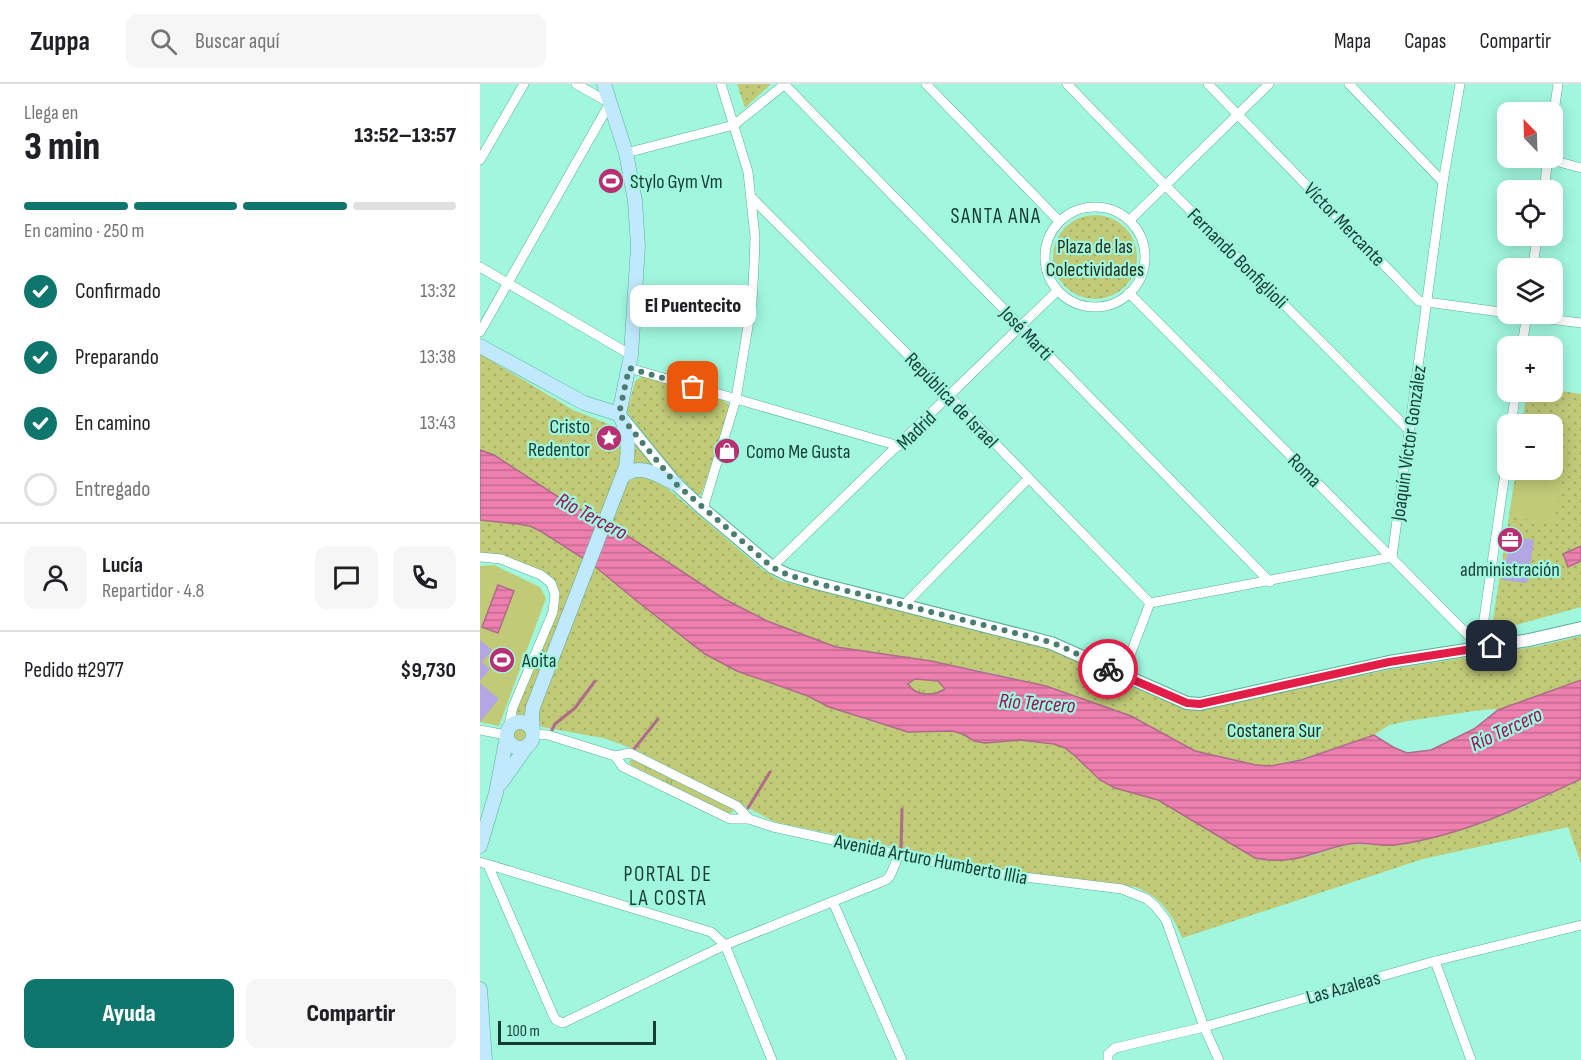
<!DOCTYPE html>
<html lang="es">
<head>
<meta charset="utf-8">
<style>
  :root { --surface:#fff; --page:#f6f6f6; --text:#202124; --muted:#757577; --line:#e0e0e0; --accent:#0f766e }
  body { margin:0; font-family:"Sofia Sans Condensed",sans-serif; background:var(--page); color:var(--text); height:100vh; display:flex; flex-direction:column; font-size:22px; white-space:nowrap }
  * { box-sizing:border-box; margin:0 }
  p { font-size:20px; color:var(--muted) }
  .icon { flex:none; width:33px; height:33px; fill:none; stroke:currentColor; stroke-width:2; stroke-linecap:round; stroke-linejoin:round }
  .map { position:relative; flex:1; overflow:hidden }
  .drawer { display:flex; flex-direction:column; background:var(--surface); width:480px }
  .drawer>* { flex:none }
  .needle { width:39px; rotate:337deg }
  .controls { position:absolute; left:1017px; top:18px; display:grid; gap:12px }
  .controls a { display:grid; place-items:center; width:66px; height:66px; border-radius:12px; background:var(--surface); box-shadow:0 3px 15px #0003; font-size:30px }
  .scale { position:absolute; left:18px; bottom:15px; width:158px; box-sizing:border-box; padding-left:6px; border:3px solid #183c33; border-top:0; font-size:16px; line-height:21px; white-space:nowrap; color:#183c33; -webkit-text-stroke:4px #a1f7de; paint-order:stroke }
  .pin { position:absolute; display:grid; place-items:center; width:51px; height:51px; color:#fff; margin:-26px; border-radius:12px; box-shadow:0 3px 9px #0006 }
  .courier { position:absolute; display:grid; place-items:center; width:60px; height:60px; margin:-30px; border:4px solid #e11d48; border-radius:50%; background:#fff; color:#222; box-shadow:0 2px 8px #0007 }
  .bubble { position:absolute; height:42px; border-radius:12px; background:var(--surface); box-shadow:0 3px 15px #0003; font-size:20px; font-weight:800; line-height:42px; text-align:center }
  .headline em { font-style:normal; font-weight:800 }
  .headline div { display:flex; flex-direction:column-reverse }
  .headline { display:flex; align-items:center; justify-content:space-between; height:102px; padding:0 24px }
  h1 { font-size:39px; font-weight:800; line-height:45px }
  .bar { display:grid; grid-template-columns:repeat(4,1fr); gap:9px 6px; align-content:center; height:72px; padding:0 24px }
  .bar i { height:8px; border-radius:4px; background:var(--line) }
  .bar .on { background:var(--accent) }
  .bar p { grid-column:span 4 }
  .line { display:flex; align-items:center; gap:15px; padding:0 24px; border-top:2px solid var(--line) }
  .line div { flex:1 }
  .round { display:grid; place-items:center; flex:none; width:63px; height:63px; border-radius:12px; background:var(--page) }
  ol { padding:0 24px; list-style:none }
  li { display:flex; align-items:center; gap:18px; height:66px }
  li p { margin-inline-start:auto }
  li .icon { padding:6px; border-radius:50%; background:var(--accent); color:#fff; stroke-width:4 }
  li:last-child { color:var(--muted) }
  li i { width:33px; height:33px; border:3px solid var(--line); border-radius:50% }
  .primary-button { display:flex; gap:12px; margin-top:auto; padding:12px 24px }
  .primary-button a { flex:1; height:69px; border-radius:12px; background:var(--accent); color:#fff; font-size:24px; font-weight:800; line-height:69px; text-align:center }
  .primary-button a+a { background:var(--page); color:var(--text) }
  header { display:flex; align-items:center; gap:36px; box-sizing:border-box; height:84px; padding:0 30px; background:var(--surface); border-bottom:2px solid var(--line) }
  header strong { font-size:28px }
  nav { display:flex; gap:33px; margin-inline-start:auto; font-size:21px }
  .search { width:420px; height:54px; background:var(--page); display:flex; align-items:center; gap:15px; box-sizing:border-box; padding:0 21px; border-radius:12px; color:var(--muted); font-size:22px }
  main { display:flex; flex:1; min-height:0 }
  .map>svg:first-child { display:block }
  .grass { fill:url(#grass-tufts) }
  .park { fill:url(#park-dots) }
  .garden { fill:#c0ca77 }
  .water { fill:url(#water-rules); stroke:#ae6c8a; stroke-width:1.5; fill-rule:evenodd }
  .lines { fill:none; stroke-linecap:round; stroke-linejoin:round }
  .stream { stroke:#ae6c8a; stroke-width:3 }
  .building { fill:#b3a6e4 }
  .minor-casing { stroke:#59ae98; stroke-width:10 }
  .tertiary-casing { stroke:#59ae98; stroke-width:14 }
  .secondary-casing { stroke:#59ae98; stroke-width:15 }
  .minor { stroke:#fff; stroke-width:9 }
  .tertiary { stroke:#fff; stroke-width:12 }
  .secondary { stroke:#c1e9fc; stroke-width:14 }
  .done { stroke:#487d6f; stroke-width:6; stroke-dasharray:0 10.8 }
  .route { stroke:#e11d48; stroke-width:8 }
  .labels { text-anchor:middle; stroke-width:4.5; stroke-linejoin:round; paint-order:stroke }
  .poi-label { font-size:20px; fill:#183c33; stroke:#a1f7de; text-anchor:start }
  .street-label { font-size:20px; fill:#183c33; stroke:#a1f7de }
  .park-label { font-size:20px; fill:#292c17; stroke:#a1f7de }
  .neighbourhood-label { font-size:21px; letter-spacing:1.5px; fill:#183c33; stroke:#a1f7de }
  .water-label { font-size:21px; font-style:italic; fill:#97125c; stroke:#a1f7de }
</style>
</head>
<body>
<header>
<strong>Zuppa</strong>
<div class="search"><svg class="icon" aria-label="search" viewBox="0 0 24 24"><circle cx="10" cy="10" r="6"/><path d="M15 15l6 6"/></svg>Buscar aquí</div>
<nav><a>Mapa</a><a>Capas</a><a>Compartir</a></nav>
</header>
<main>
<section class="drawer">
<div class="headline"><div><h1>3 min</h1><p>Llega en</p></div><em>13:52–13:57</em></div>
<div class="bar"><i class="on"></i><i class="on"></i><i class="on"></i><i></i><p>En camino · 250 m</p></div>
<ol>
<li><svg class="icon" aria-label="check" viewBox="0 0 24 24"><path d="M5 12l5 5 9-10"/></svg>Confirmado<p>13:32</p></li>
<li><svg class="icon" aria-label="check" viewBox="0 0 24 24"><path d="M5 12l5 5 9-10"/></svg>Preparando<p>13:38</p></li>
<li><svg class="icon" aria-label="check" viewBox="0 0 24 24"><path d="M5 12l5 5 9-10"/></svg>En camino<p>13:43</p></li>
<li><i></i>Entregado</li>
</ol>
<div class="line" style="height:108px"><a class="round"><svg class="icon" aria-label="person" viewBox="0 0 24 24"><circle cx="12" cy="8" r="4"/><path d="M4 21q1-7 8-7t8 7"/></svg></a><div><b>Lucía</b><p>Repartidor · 4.8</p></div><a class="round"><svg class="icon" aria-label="chat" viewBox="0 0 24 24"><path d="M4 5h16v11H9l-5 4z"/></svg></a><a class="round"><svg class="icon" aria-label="phone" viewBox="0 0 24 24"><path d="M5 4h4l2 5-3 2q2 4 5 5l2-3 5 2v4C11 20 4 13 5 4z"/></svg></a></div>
<div class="line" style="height:78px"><div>Pedido #2977</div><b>$9,730</b></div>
<div class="primary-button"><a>Ayuda</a><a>Compartir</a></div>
</section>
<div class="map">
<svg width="1101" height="976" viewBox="0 0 1101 976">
  <defs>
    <pattern id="grass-tufts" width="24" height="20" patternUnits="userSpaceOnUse" patternTransform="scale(1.5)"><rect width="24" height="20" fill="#c0ca77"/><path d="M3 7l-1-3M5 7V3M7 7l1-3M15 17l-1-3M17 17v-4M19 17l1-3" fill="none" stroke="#a4ae67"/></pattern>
    <pattern id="park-dots" width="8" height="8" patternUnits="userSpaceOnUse" patternTransform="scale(1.5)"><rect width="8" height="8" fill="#c0ca77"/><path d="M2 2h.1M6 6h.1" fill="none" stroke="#a4ae67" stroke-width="1.8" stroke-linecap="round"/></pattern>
    <pattern id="water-rules" width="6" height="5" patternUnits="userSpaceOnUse" patternTransform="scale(1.5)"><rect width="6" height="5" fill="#ee80af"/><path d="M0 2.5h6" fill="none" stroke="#c06a8f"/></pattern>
  </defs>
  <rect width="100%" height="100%" fill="#a1f7de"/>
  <g class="grass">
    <path d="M154,358L181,389L150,384Z"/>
    <path d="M435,595L458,597L465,605C454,612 436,613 428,600Z"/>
    <circle cx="40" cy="650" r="8"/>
    <path d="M153,675L252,724L253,728L248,729L151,681L149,677Z"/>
  </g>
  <g class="park">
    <path d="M257,0H291L265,24Z"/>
    <circle cx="615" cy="173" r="42"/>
    <path d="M0,270L93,326L136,343L140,347L142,379L121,436L89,420L14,371L0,366Z"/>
    <path d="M163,292L243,316L248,320L250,326L221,411L217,410L190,383L147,328L155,297Z"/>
    <path d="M1073,306L1101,310V523L1018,546L1012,543L1036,386H1072V340H1042L1047,308H1072Z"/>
    <path d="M157,393L170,395L187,404L283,486L301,497L570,565L640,598L711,627L907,586L1059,562L1101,552V596L1018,626L1013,625L994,627L928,637L909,641L894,651L821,675L791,682L776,681L715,667L651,632L566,602L493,585L356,563L335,556L287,537L244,515L128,439L145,399Z"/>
    <path d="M0,436L37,440L50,442L62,448L112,480L158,518L225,570L257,587L328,612L349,623L396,639L442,648L456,646L472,647L483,650L494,657L517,658L540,656L574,660L585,664L595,672L620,696L635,704L678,716L775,774L831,772L868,760L913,761L956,753L1002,739L1043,723L1101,695V779L1088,743L943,775L702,854C693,830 680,812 655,803L514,784L295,738L154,665L123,654L62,643L46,629L43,631L37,630L36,626L77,527L79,513L74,497L0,470Z"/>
  </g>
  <g class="garden">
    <path d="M1073,371L1085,372L1074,440L1031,433L1038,386H1072Z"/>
    <path d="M14,481L60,503L66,514L19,642L0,638V482Z"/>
  </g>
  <g class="water">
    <path d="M0,366L14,371L89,420L131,441L244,515L287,537L356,563L451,577L566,602L651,632L715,667L776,681L791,682L821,676L894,651L913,663L927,669L951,666L994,645L1018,626L1101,596V695C1042,723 981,752 915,761C900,763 884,757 869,760C833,767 816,782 775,774L678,716L635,704L620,696L595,672L585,664L574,660L540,656L505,659L494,657L483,650L472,647L428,648L349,623L328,612L257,587L225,570L158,518L112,480L62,448L50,442L38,440L0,436ZM435,595L458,597L465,605C454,612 436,613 428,600Z"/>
    <path d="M1101,462V477L1088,483L1083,470Z"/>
    <path d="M18,501L34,507L18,549L2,543Z"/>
  </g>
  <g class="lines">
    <g class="stream">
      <path d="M72,646L75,640L95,624L115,597"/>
      <path d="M154,665L178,635"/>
      <path d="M268,724L290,688"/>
      <path d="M421,766L422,725"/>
    </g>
  </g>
  <g class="building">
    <path d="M1030,452L1054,456L1047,499L1023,496Z"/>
    <path d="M0,556L12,566L2,578L10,585L0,597Z"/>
    <path d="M0,599L19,615L0,638Z"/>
  </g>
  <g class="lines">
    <g class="minor-casing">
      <g id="minor">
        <path d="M304,0L790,498"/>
        <path d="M446,0L579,137"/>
        <path d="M587,0L686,102L930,347"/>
        <path d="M728,0L939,217L1028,229"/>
        <path d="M869,0L963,98"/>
        <path d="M1072,42L1078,0"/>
        <path d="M146,69L254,41L305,0"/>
        <path d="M1068,75L1101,84"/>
        <path d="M0,76L44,0"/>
        <path d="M1064,106L1068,74"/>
        <path d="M272,114L470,313L670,519"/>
        <circle cx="615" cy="173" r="50"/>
        <path d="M650,136L789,0"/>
        <path d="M0,183L151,271"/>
        <path d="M1053,184L1057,152"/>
        <path d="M649,209L1000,563"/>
        <path d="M1031,230L1101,239"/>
        <path d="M0,248L130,19L96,0"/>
        <path d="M1042,262L1047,230"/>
        <path d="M149,284L419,362"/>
        <path d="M1031,340L1036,308"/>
        <path d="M223,425L256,315L272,218L274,182L275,153L268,88L241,0"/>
        <path d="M0,473L21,475L61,491L71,499L75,510L73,528L33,623L28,645"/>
        <path d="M912,473L963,98L980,0"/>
        <path d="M292,483L577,207"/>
        <path d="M670,519L912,473"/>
        <path d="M424,521L548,395"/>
        <path d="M1000,563L1028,368"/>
        <path d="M642,592L670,519"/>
        <path d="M0,646L26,651"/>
        <path d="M53,650L68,651L135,672L150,669L257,722L269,735"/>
        <path d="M135,672L143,683L250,735H269L293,743L495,787L642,805L667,815L675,822L686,836L724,943L739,976"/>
        <path d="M0,778L231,848L245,861L292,976"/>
        <path d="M8,781L74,933L76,936L83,939L245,861L406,796L410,792L419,771"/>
        <path d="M353,818L422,976"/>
        <path d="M955,877L991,976"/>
        <path d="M628,976V970L635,964L724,943L955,877L1101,841"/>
      </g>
    </g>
    <g class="tertiary-casing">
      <path id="tertiary" d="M143,335L196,400L223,425L292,483L308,491L336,499L571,559L707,619L720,620L909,578L1049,556L1101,544"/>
    </g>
    <g class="secondary-casing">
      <g id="secondary">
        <path d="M124,0L146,69L155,117L158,162L151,271L139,330"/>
        <path d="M0,262L104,319L139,330"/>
        <path d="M143,392C160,378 179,392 196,400"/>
        <circle cx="40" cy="651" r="13"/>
        <path d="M53,648L52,631L53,623L146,383C149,363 149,348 139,330"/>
        <path d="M21,699L47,662"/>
        <path d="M0,762L16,709L27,652"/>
        <path d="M0,905L5,976"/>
      </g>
    </g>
    <use href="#minor" class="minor"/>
    <use href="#tertiary" class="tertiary"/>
    <use href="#secondary" class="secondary"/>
  </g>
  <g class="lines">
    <path class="done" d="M213,303L149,284L139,330L196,400L292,483L308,491L336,499L563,556L581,562L628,585"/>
    <path class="route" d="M628,585L707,619L720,620L909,578L1012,562"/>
  </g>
  <defs>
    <g id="stadium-disc" transform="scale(1.35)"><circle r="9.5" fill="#b63073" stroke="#a1f7de"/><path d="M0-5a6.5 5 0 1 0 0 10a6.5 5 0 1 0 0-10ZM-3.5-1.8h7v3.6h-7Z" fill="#fff"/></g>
    <g id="sight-disc" transform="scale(1.35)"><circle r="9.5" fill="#b63073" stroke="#a1f7de"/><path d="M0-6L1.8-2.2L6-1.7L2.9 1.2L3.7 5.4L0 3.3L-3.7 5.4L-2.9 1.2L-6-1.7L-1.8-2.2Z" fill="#fff"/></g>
    <g id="shop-disc" transform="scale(1.35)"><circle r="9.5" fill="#b63073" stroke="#a1f7de"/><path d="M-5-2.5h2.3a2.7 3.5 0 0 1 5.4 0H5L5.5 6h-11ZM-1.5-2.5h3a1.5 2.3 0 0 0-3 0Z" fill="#fff"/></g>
    <g id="office-disc" transform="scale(1.35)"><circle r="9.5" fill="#b63073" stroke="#a1f7de"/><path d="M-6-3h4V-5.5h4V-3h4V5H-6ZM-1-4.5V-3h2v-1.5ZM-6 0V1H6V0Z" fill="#fff"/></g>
  </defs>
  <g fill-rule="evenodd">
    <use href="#stadium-disc" x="131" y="97"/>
    <use href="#sight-disc" x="129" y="354"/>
    <use href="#shop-disc" x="247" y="367"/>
    <use href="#office-disc" x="1030" y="456"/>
    <use href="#stadium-disc" x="22" y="576"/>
  </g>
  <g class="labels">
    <g class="poi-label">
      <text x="150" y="104">Stylo Gym Vm</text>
      <text x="110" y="349" text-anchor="end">Cristo<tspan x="110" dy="23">Redentor</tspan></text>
      <text x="266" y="374">Como Me Gusta</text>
      <text x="1030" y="492" text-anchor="middle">administración</text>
      <text x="42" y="583">Aoita</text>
    </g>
    <g class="street-label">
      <text transform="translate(865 140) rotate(46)" y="7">Víctor Mercante</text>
      <text transform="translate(758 174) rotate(45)" y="7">Fernando Bonfiglioli</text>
      <text transform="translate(547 249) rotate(46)" y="7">José Marti</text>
      <text transform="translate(472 316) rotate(46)" y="7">República de Israel</text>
      <text transform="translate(436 346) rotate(-44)" y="7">Madrid</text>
      <text transform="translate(928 359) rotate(-82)" y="7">Joaquín Víctor González</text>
      <text transform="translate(825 386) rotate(45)" y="7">Roma</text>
      <text transform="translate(451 775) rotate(11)" y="7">Avenida Arturo Humberto Illia</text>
      <text transform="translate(863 903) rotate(-16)" y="7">Las Azaleas</text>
    </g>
    <g class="park-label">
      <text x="615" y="169">Plaza de las<tspan x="615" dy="23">Colectividades</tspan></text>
      <text x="794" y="653">Costanera Sur</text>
    </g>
    <g class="neighbourhood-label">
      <text x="516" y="139">SANTA ANA</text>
      <text x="188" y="797">PORTAL DE<tspan x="188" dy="24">LA COSTA</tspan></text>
    </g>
    <g class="water-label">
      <text transform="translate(112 432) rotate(28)" y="7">Río Tercero</text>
      <text transform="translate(557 619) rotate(4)" y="7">Río Tercero</text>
      <text transform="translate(1026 645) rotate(-25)" y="7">Río Tercero</text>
    </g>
  </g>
</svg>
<div class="controls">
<a><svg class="needle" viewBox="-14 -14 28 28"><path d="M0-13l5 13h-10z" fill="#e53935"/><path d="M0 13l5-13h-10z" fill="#757577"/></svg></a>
<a><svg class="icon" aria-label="locate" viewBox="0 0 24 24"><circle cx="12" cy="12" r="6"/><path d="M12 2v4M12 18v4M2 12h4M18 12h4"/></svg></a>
<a><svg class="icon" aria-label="layers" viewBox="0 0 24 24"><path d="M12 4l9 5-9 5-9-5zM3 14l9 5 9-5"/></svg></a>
<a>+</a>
<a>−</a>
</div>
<div class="scale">100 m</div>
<div class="pin" style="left:213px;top:303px;background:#ea580c"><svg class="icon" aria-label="bag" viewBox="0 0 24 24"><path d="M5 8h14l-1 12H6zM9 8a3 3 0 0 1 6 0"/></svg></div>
<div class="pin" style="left:1012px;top:562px;background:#1f2937"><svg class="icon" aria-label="home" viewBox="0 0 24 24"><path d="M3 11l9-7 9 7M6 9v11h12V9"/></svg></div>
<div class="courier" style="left:628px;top:585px"><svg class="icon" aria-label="bike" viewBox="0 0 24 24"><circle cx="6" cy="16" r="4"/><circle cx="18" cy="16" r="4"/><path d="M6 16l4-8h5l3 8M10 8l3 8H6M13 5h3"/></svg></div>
<div class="bubble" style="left:150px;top:201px;width:126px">El Puentecito</div>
</div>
</main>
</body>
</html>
